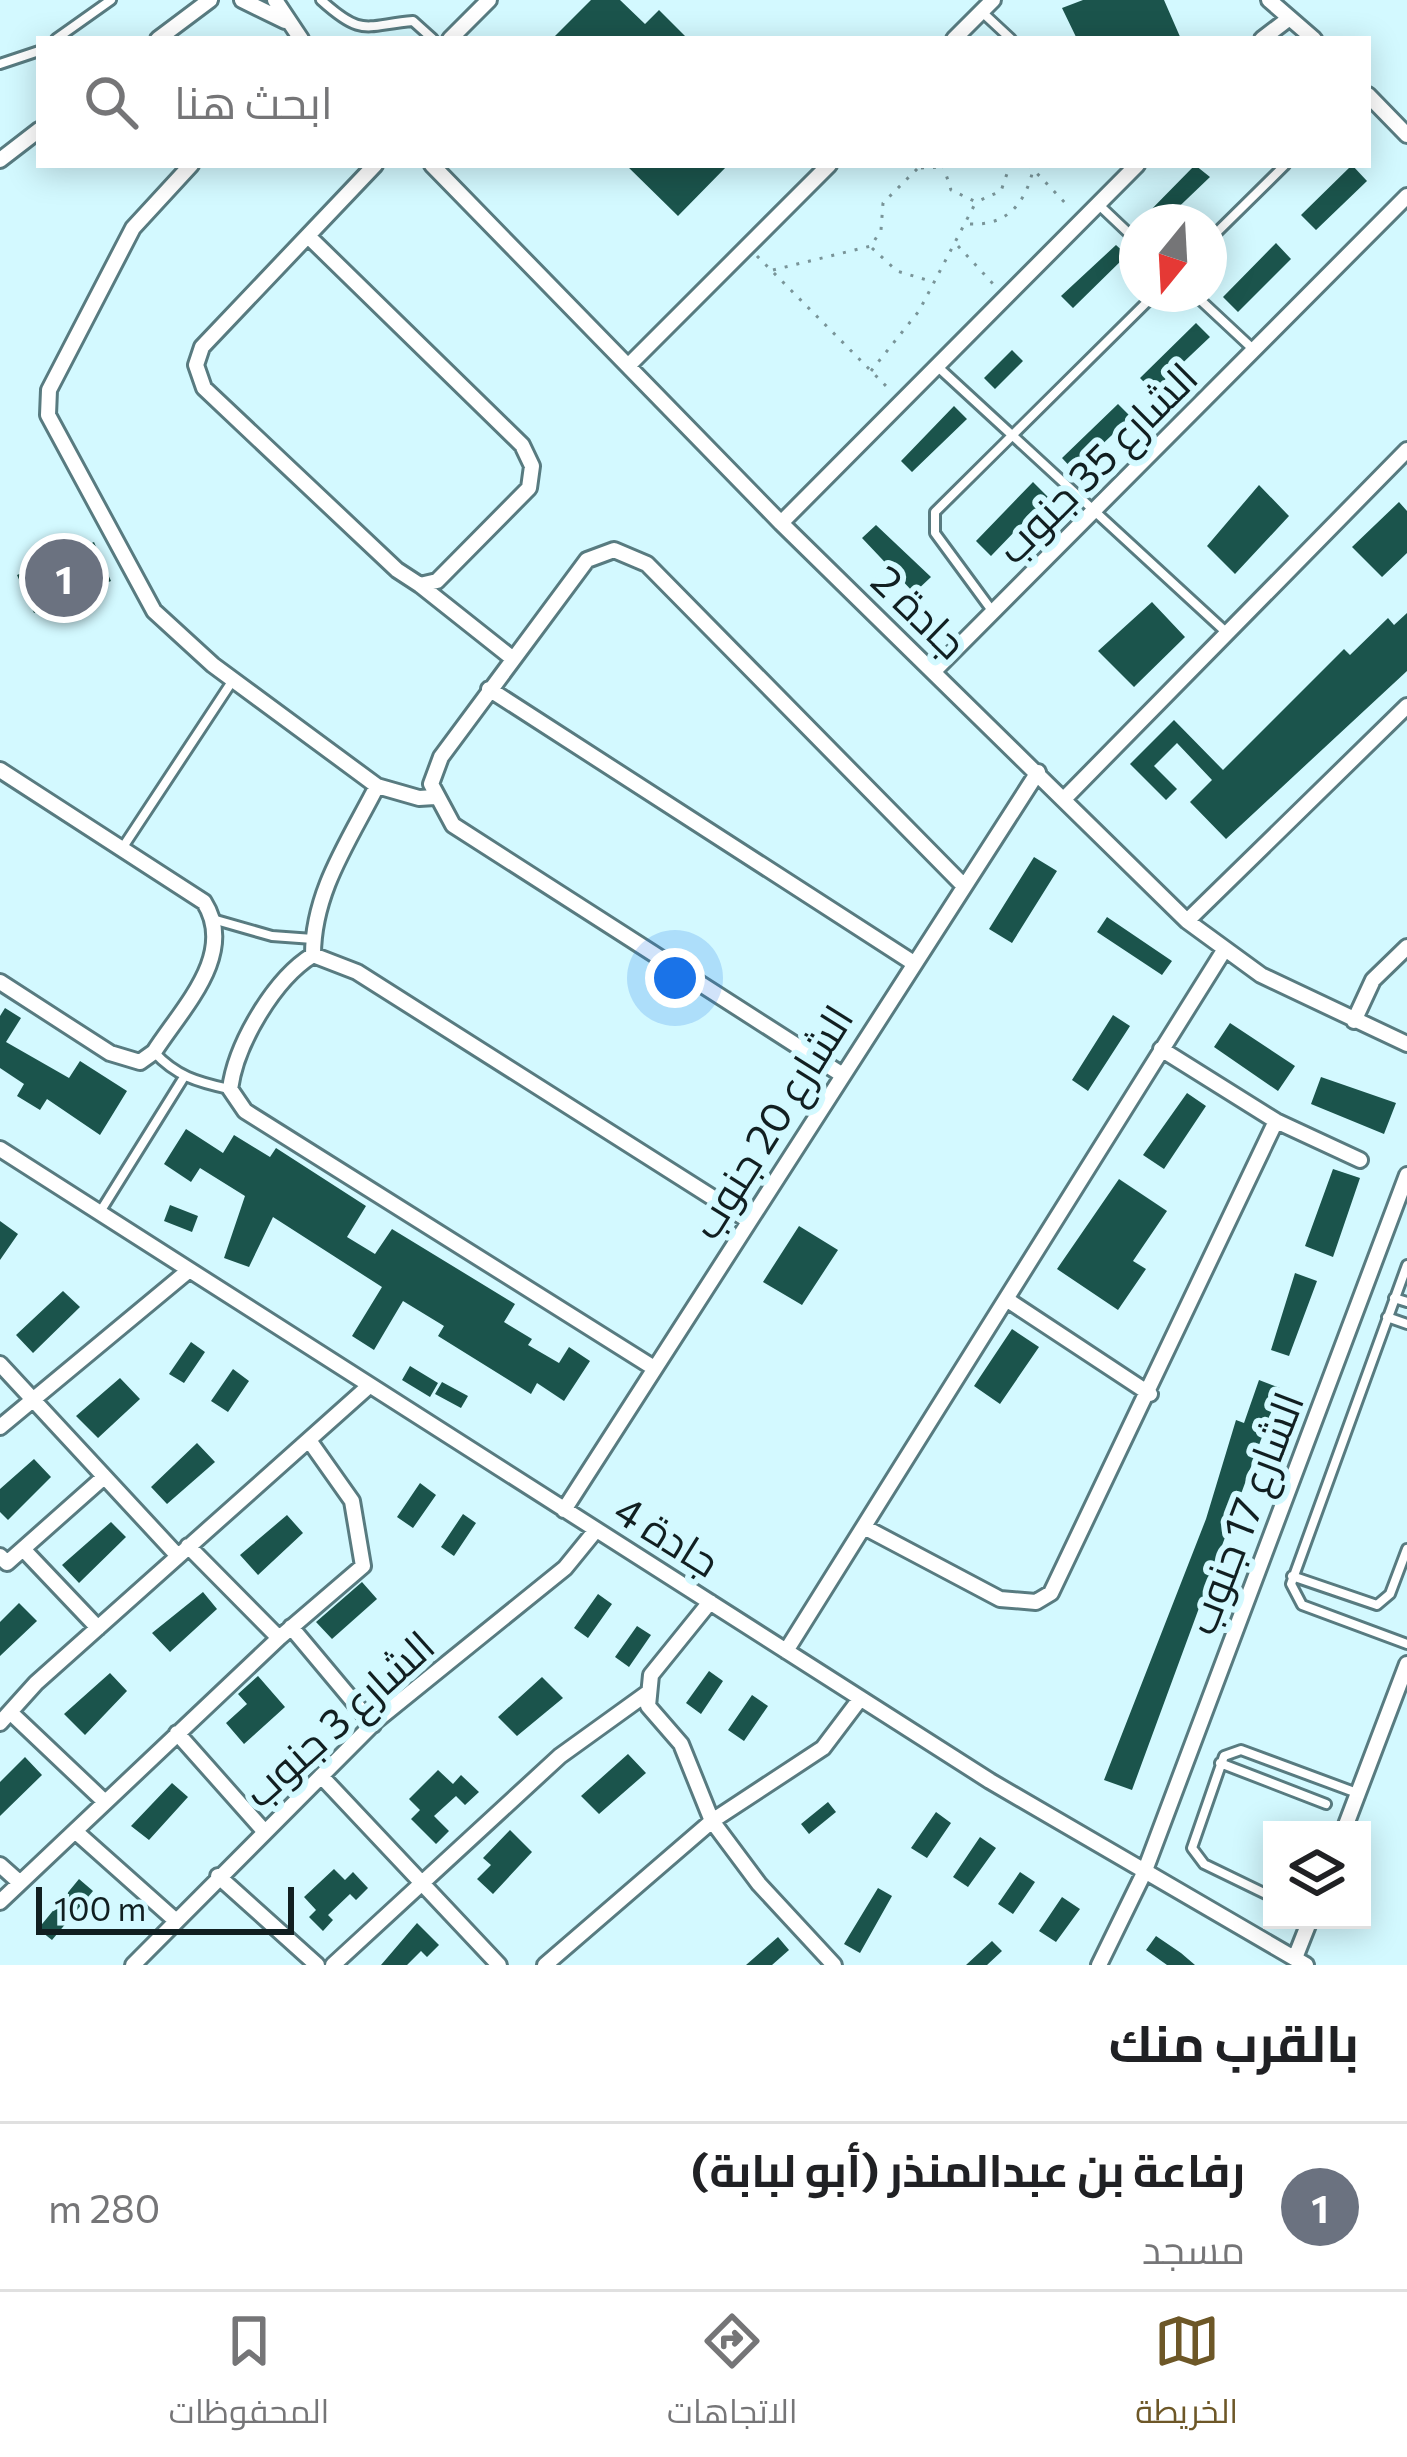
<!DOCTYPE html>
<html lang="ar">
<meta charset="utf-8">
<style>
:root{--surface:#fff;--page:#f6f6f6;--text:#202124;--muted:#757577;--line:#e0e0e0;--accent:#6d5727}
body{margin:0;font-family:Commissioner,Cairo,sans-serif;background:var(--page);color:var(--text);direction:rtl}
.controls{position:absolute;right:36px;bottom:36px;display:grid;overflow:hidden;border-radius:0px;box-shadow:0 6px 30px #0003}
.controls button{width:108px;height:108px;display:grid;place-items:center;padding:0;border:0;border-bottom:3px solid var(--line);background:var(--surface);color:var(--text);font:60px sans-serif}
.compass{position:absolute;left:1119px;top:204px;width:108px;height:108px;border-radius:50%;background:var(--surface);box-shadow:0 6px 30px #0003;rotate:198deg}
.scale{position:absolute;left:36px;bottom:30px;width:258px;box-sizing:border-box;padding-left:12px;border:6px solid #111f21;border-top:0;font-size:33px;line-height:42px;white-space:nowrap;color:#111f21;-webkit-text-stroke:9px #d3f9ff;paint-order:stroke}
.you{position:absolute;left:675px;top:978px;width:42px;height:42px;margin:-30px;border:9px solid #fff;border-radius:50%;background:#1a73e8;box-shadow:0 0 0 18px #1a73e833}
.badge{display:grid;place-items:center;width:78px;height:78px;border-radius:50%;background:var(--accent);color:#fff;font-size:39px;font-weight:700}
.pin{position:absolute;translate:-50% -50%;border:6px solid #fff;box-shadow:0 3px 12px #0006}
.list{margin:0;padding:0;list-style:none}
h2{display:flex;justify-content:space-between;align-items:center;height:156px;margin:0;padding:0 48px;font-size:51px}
h2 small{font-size:39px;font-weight:400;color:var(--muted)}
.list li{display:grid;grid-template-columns:78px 1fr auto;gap:36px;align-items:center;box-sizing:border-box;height:168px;padding:0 48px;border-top:3px solid var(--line)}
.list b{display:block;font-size:45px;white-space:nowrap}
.list p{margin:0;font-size:39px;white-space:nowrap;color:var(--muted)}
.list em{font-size:39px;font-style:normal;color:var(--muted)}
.icon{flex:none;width:66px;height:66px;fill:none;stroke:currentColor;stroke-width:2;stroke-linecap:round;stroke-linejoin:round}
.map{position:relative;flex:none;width:1407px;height:1965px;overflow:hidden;direction:ltr}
.search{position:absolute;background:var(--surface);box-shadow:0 6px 30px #0003;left:36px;right:36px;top:36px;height:132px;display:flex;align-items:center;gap:30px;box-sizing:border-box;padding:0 42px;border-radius:0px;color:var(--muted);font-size:45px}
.sheet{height:324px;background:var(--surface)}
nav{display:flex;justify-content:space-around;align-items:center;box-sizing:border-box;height:168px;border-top:3px solid var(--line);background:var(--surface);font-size:33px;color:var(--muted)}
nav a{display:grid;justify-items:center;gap:6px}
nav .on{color:var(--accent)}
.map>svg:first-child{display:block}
.building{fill:#1b544c}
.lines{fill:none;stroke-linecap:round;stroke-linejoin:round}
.lane-casing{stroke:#587b80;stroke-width:14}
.street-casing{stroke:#587b80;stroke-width:20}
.path{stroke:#799498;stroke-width:3;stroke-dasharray:3 9;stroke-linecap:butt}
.lane{stroke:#fff;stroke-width:8}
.street{stroke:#fff;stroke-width:14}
.labels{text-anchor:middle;stroke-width:12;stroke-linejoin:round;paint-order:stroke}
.street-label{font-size:42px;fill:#111f21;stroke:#d3f9ff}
</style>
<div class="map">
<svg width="1407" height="1965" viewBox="0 0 1407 1965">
<rect width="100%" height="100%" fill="#d3f9ff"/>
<path class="building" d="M591 0H620L645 24 659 10 688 39H552Z
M1083 0H1164L1181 39H1077L1062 8Z
M626 165H728L678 216Z
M1195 165 1210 177 1163 222H1139Z
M1352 165 1367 181 1316 230 1301 215Z
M1276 243 1291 259 1238 312 1223 297Z
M1116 245 1127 255 1073 308 1061 296Z
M1196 323 1210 337 1153 391 1140 378Z
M1012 350 1023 361 995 389 984 378Z
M1118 404 1131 417 1074 471 1062 458Z
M954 406 967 419 912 472 901 461Z
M1033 482 1048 497 991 556 976 541Z
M1259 485 1289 516 1235 574 1207 546Z
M1399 502 1407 511V553L1382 577 1352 547Z
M876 525 931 577 914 593 862 538Z
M94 542 111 581 34 613 17 575Z
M1152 602 1185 637 1134 687 1098 651Z
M1407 613V671L1226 839 1190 802 1212 780 1177 743 1154 766 1177 789 1166 800 1130 764 1174 720 1223 770 1344 649 1350 655 1388 618 1394 625Z
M1034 857 1057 871 1012 943 989 929Z
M1107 917 1172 961 1162 975 1097 932Z
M5 1008 21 1018 6 1042 69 1078 80 1061 127 1091 100 1135 47 1099 40 1110 17 1096 24 1084 0 1068V1016Z
M1113 1015 1130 1026 1088 1091 1072 1080Z
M1230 1023 1295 1066 1278 1091 1214 1047Z
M1321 1077 1396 1103 1384 1134 1311 1104Z
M1187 1093 1206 1106 1164 1169 1143 1155Z
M186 1129 223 1153 234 1135 270 1157 276 1148 366 1206 347 1237 375 1254 392 1229 515 1304 504 1322 532 1339 528 1345 559 1363 569 1347 590 1361 564 1401 537 1383 531 1394 512 1382 438 1336 444 1326 403 1301 374 1350 352 1336 382 1287 273 1217 249 1267 224 1258 245 1196 200 1168 191 1182 164 1164Z
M1333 1169 1360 1178 1333 1257 1305 1246Z
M1119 1179 1167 1211 1133 1261 1146 1269 1118 1310 1057 1269Z
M170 1205 198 1216 192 1232 164 1221Z
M0 1221 18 1234 0 1260Z
M799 1226 838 1250 802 1305 763 1282Z
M1295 1273 1317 1281 1289 1356 1271 1350Z
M63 1291 80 1307 33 1353 16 1335Z
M1012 1329 1039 1347 1000 1404 974 1386Z
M191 1342 205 1352 184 1383 169 1374Z
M410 1366 438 1383 430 1397 402 1380Z
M233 1369 249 1381 228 1412 211 1401Z
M120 1378 140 1399 98 1438 76 1416Z
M1259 1380 1280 1388 1132 1790 1104 1780 1206 1519 1236 1420 1244 1423Z
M442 1382 468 1396 461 1408 435 1394Z
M197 1443 215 1462 167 1504 151 1487Z
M34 1459 51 1477 8 1520 0 1512V1489Z
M420 1483 436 1495 413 1528 397 1517Z
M463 1514 476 1523 454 1556 441 1547Z
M287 1515 303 1533 258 1575 240 1555Z
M111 1522 126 1537 79 1583 62 1565Z
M362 1582 377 1599 332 1639 316 1622Z
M203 1592 217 1609 170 1652 152 1633Z
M598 1594 612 1604 588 1638 574 1628Z
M19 1603 37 1621 0 1656V1622Z
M637 1626 651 1635 629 1667 615 1657Z
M709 1671 723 1681 701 1714 686 1703Z
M110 1673 127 1691 85 1735 64 1714Z
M258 1676 285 1707 244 1744 226 1723 247 1704 238 1694Z
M542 1677 563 1698 517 1736 498 1717Z
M752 1695 768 1706 744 1741 728 1730Z
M628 1754 646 1773 599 1814 581 1796Z
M25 1757 42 1775 0 1816V1782Z
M438 1770 453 1784 461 1775 479 1792 465 1805 456 1796 434 1816 449 1831 436 1844 411 1819 420 1810 409 1799Z
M172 1783 188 1797 149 1840 131 1826Z
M828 1802 836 1812 809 1834 801 1824Z
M936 1812 951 1823 927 1858 911 1848Z
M510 1830 532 1852 493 1894 477 1879 491 1865 483 1858Z
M980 1837 996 1848 968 1887 953 1877Z
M334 1869 345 1880 353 1872 368 1888 356 1900 350 1894 328 1915 333 1920 323 1931 309 1917 316 1910 304 1897Z
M1020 1872 1035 1882 1013 1914 998 1904Z
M79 1879 93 1891 52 1940 38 1929Z
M878 1888 892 1896 860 1953 844 1944Z
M1062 1897 1080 1909 1056 1942 1039 1931Z
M417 1923 439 1945 427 1957 421 1951 407 1965H381Z
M1156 1936 1181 1953 1195 1965H1167L1146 1950Z
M778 1937 789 1950 772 1965H746Z
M992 1941 1002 1951 987 1965H966Z"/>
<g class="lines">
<defs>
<path id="lane" d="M321 0C363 38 365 25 413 21L433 39
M982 12 1011 39
M56 39 111 0
M0 64 39 51
M1099 205 1137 241
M1209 240 1285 165
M1194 294 1254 350
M938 367 1227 633
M993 612 935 533V512L1155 294
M123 847 233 680
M216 920 272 936 313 939
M154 1052C176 1076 197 1082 229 1089
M100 1212 184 1077
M1407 1265 1291 1584 1302 1605 1407 1644
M1394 1298 1407 1302
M1387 1317 1407 1324
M1292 1576 1377 1605 1390 1594 1407 1549
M1220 1763 1326 1804
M1272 1897 1204 1864 1192 1848 1224 1756 1241 1750 1357 1793"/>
<path id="street" d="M242 0 285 21
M275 0 301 39
M1269 0 1314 39
M158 39 210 0
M450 39 489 0
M954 39 993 0
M1262 39 1287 20
M1368 95 1407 135
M0 160 39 130
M191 165 133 228 49 390 48 415 154 611 213 665 377 786 419 798 435 797
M432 165 781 523 1187 921 1261 975 1407 1044
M309 237 522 445 532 466 529 488 437 581 420 585 397 570 204 388 196 365 202 347 375 165
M628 366 829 165
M781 523 1137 165
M420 585 512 658
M933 672 1407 196
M489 689 912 962
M0 770 204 902C237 954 183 1007 154 1052L140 1062 110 1053 0 982
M1065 798 1407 450
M1187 921 1407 706
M313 955C313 892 349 841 377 786
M1354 1021 1373 980 1407 947
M1161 1049 1276 1121 1360 1160
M841 1074 453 825 431 784 441 757 587 560 614 550 647 564 962 884
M0 1149 990 1781 1306 1965
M1006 1299 1150 1394
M0 1364 177 1555
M654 1368 245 1111 230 1089C236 1044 274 979 313 955L357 972 748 1220
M0 1427 188 1271
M564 1510 1038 772
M864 1527 1000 1599 1036 1602 1051 1593 1276 1121
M188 1546 279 1638 363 1566 352 1501 311 1443
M23 1549 98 1628
M0 1556 7 1563 104 1477
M710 1602 651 1675 648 1706 681 1744 712 1821 759 1884 834 1965
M291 1627 373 1725
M786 1651 1223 952
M10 1712 105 1802
M0 1723 36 1683 369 1386
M177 1733 264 1831
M321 1776 499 1965
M1344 1830 1407 1664
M75 1831 175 1920
M0 1865 18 1881
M218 1876 317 1965
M0 1902 279 1638
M1295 1958 1310 1920
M133 1965 377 1720 565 1568 596 1530
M333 1965 560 1756 646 1694
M545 1965 712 1821 823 1748 860 1699
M1099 1965 1144 1873 1407 1175"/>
</defs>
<use href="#lane" class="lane-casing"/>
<use href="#street" class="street-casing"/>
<path class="path" d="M943 165 951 190 976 202 1001 191 1010 165
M1029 165 1069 207
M921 168 942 167
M970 224C1009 226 1027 201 1034 165
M958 246 996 287
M872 248 897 271 930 281
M757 256 890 390
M773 270 871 246 881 230 883 203 921 165
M871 371 919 311 976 202"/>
<use href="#lane" class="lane"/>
<use href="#street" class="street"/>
</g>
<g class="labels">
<g class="street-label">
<text transform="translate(1097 463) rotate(-45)" y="15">الشارع 35 جنوب</text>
<text transform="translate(919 612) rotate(44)" y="15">جادة 2</text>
<text transform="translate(772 1122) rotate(-58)" y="15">الشارع 20 جنوب</text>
<text transform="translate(1245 1513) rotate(-69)" y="15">الشارع 17 جنوب</text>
<text transform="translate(667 1536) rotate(32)" y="15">جادة 4</text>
<text transform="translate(339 1719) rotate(-42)" y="15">الشارع 3 جنوب</text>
</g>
</g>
</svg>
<div class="controls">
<button><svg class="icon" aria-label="layers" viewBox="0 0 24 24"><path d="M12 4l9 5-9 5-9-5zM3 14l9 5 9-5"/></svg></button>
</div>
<svg class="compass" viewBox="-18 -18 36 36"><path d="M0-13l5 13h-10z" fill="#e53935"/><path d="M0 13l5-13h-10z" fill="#757577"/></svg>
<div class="scale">100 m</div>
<div class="you"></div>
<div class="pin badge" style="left:64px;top:578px;background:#6b7280">1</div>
<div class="search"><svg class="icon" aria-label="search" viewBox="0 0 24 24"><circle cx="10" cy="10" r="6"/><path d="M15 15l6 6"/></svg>ابحث هنا</div>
</div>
<section class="sheet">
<h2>بالقرب منك<small></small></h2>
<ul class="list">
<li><span class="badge" style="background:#6b7280">1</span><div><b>رفاعة بن عبدالمنذر (أبو لبابة)</b><p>مسجد</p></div><em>280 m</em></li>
</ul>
</section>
<nav>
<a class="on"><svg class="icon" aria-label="map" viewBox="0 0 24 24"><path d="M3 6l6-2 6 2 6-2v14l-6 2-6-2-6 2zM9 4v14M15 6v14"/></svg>الخريطة</a>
<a><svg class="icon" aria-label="directions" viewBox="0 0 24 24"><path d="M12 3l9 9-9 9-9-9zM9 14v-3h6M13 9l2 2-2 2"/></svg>الاتجاهات</a>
<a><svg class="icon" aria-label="saved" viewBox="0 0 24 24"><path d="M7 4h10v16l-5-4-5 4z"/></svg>المحفوظات</a>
</nav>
